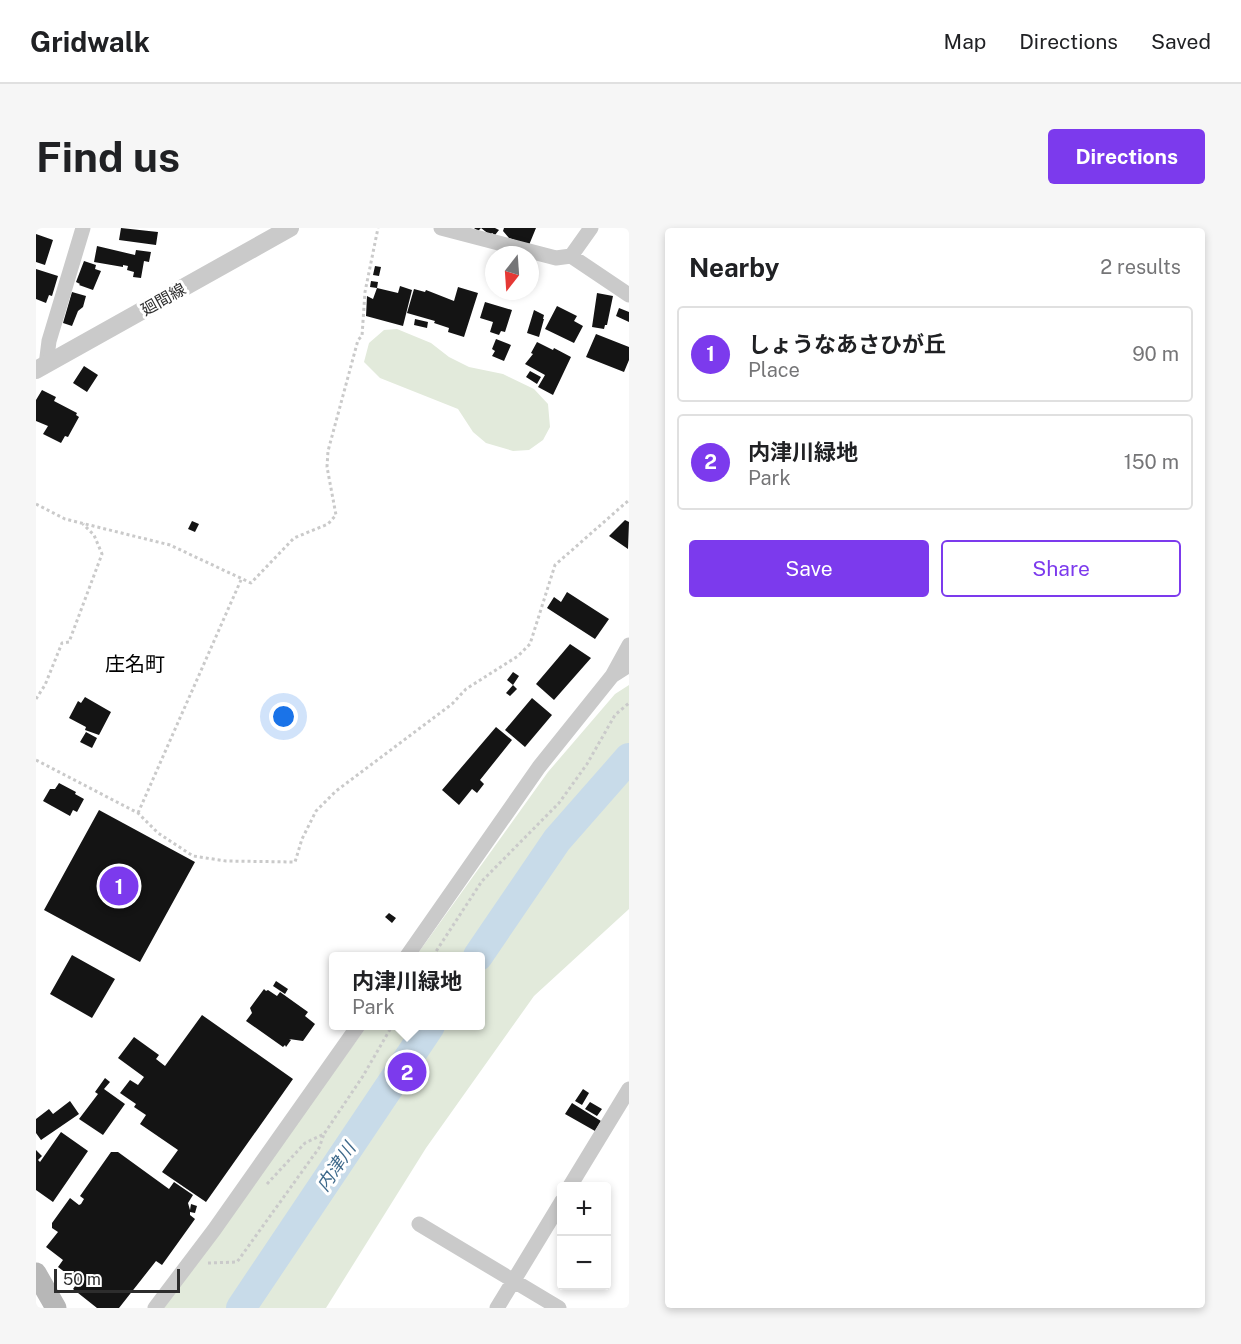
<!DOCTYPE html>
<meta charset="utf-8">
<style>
:root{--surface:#fff;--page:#f6f6f6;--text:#202124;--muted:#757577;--line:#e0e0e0;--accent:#7c3aed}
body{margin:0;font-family:"Public Sans","Noto Sans JP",sans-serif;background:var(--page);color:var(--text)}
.controls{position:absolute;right:18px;bottom:18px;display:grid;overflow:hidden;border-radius:6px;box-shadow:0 3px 9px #0003}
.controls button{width:54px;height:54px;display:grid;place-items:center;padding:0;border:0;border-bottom:2px solid var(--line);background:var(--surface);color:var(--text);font:30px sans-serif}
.compass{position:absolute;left:449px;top:18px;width:54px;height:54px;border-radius:50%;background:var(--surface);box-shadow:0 3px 9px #0003;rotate:197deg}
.scale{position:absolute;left:18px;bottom:15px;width:126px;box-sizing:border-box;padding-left:6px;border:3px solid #2d2d2d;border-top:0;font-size:16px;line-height:21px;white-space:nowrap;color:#2d2d2d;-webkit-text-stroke:4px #fff;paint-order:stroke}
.you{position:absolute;left:248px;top:489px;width:21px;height:21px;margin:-15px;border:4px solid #fff;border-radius:50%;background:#1a73e8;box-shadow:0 0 0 9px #1a73e833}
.badge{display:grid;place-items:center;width:39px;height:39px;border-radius:50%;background:var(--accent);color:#fff;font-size:20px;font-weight:700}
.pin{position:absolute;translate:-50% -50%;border:3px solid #fff;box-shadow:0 2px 6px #0006}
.popup{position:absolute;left:293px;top:724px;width:156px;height:78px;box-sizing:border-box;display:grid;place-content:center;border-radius:6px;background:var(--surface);filter:drop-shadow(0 2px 4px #0005);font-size:20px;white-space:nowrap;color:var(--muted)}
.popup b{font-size:22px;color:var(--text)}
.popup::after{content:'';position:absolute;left:50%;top:100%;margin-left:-12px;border:12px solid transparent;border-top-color:var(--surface)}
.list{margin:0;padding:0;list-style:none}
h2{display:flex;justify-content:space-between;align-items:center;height:78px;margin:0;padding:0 24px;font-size:26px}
h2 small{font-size:20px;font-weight:400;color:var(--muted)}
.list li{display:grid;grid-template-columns:39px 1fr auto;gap:18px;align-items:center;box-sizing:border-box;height:96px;margin:0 12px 12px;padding:0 12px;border:2px solid var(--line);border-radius:6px}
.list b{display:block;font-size:22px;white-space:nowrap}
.list p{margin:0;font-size:20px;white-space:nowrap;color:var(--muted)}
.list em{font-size:20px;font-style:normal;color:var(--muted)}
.actions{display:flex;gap:12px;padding:18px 24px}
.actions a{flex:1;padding:14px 0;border:2px solid var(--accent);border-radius:6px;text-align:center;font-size:21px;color:var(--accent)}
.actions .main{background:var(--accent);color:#fff}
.map{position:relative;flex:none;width:593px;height:1080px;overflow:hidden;border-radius:6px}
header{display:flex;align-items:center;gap:36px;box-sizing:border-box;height:84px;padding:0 30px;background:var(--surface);border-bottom:2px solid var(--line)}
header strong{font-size:28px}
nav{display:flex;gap:33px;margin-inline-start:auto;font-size:21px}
.intro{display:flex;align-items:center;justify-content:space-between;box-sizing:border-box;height:144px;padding:0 36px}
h1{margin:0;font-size:42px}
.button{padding:15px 27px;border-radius:6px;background:var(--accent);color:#fff;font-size:21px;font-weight:700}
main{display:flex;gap:36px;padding:0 36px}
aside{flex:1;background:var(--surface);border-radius:6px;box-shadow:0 3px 9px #0003}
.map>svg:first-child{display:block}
.green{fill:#e2eadb}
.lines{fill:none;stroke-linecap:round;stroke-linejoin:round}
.river{stroke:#c8dbe9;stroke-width:30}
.building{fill:#141414}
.path{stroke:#cacaca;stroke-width:3;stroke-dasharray:3 3;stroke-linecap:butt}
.minor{stroke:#cacaca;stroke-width:15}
.tertiary{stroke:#cacaca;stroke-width:18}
.secondary{stroke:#b7b7b7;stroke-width:21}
.labels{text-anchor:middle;stroke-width:6;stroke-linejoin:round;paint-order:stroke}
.street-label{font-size:16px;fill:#2d2d2d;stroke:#fff}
.water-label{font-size:18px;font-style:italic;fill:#3f6a8b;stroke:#fff}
.quarter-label{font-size:20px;fill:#000;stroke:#fff}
</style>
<header>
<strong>Gridwalk</strong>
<nav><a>Map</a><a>Directions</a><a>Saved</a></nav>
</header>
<div class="intro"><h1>Find us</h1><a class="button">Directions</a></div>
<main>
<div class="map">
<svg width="593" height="1080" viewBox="0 0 593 1080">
<rect width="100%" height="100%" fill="#fff"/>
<path class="green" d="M361 101 395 115 413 129 433 139 467 146 498 161 512 176 514 199 507 212 493 222 477 223 450 215 437 204 422 181 344 150 328 134 333 115 348 102Z
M593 457V681L498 768 390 920 290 1080H128L331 798H445V728H380L512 544 579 466Z"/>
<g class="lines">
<path class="river" d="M442 728 521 612 593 530
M205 1080 394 798"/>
</g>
<path class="building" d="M85 0 122 4 120 17 83 12Z
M438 0H459L463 2 459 7 456 5 454 7 445 0 442 3Z
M468 0H500L493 17 473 10 467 3Z
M0 6 17 12 9 37 0 34Z
M61 18 99 27 100 22 115 24 113 34 108 33 105 50 97 49 98 44 91 42 92 38 87 37V39L58 34Z
M48 33 60 37 59 41 65 43 57 62 43 57 44 56 40 54Z
M339 38 345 39 343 48 337 47Z
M0 41 22 48 16 68 13 67 10 75 0 71Z
M335 53 342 54 341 60 334 59Z
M364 58 376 62 367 98 330 88 331 68 337 71 341 60 362 65Z
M422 59 442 65 428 109 412 104 413 100 398 95 399 93 371 85 378 61 389 64 390 62 418 73Z
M36 64 50 68 47 79 42 83 36 98 27 95Z
M561 65 577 68 571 97H569L568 101 556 99Z
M449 74 476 82 469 104 465 103 463 107 454 104 457 94 444 90Z
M521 78 541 88 538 93 547 98 538 115 509 101Z
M583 80 593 84V94L580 88Z
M498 82 508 87 507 91H508L503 109 491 105Z
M379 91 392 94 391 100 378 97Z
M560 106 593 119V132L588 144 550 129Z
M460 111 475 117 468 133 456 128 459 123 456 121Z
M501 114 517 122 518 120 535 129 517 167 502 159 509 147 489 136 497 126 495 125Z
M48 138 62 147 51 164 37 155Z
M494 143 505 149 501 156 490 149Z
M6 162 20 169 18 173 41 185 40 187 43 189 32 209 29 208 25 215 7 206 12 198 0 193V172Z
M589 292 593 294 592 321 573 308Z
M156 293 163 296 159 304 152 301Z
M531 364 573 391 559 411 511 380 518 369 525 374Z
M534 416 555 430 518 472 500 456Z
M477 444 483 448 477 457 471 452Z
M477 457 481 461 474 468 470 465Z
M49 469 75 484 63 507 49 502 50 499 33 490 42 473 45 475Z
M496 470 516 487 489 519 469 502Z
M460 499 476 512 444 552 448 556 441 565 436 561 423 577 406 562Z
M50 504 61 510 56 520 44 514Z
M23 555 40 564 39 566 48 571 41 584 37 582 34 588 7 573 14 561H19Z
M63 582 159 634 104 734 8 682Z
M353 685 360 690 356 695 349 689Z
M36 727 79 751 56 790 14 766Z
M240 753 252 761 249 766 237 758Z
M228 761 230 763 232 762 241 768 244 764 272 784 269 788 279 796 267 813 253 811 255 812 250 819 249 817 247 819 210 793 216 785 214 780Z
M166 787 257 851 170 974 126 944 142 922 104 896 110 887 98 879 100 876 84 865 94 852 102 857 108 849 82 830 98 809 123 827 120 831 129 838Z
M69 850 74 854 68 861 89 876 67 907 43 891 62 866 59 864Z
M547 861 553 865 546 877 539 873Z
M34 873 43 886 5 912 0 905V891L13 881 17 886Z
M554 874 566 881 561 888 549 881Z
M536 875 565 893 559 903 529 886Z
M25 904 52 923 17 974 0 962V922L6 928 2 932 4 934Z
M75 924H82L133 961 138 954 157 967 152 975 154 982 155 976 161 978 159 985 154 984V987L159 991 126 1037 120 1033 83 1080H61L37 1061 42 1054 22 1039 27 1032 10 1019 22 1004 16 1000V995L34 970 43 977 45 976 48 971 44 968Z"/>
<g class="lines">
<path class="path" d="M0 276 29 291 134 317 215 355 258 310 292 296 300 287 291 239 292 223 322 112 326 108 329 64 342 0
M0 471 9 457 26 415 33 414 66 326 58 307 47 296
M0 532 102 585 122 605 157 628 190 633 259 634 266 611 280 583 300 563 416 476 430 461 482 428 494 416 519 337 593 272
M102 585 205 352
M397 728 446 653 523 575 551 536 579 487 593 475
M231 956 269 915 288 906 327 848 356 798
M172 1035 201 1034 283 920 288 906"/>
<path class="minor" d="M405 0 520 30 535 28 593 67
M535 28 555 0
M10 137 13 113 47 0
M576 448 593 417
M371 728 503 539 576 448 593 437
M534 958 593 861
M383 996 523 1080
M119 1080 178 1002 322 798
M461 1080 526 973"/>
<path class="tertiary" d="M0 142 254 0"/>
<path class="secondary" d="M0 1045 20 1080"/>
</g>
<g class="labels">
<g class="street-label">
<text transform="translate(127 71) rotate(-29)" y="6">廻間線</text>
</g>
<g class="water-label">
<text transform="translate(300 939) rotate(-56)" y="6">内津川</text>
</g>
<g class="quarter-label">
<text x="99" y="443">庄名町</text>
</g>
</g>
</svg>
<div class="controls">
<button>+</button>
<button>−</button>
</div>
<svg class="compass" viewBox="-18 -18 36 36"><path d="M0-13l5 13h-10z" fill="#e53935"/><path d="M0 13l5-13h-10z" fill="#757577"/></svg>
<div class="scale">50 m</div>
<div class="you"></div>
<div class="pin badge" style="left:83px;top:658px">1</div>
<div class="pin badge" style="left:371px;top:844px">2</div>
<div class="popup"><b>内津川緑地</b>Park</div>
</div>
<aside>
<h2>Nearby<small>2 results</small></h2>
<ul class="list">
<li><span class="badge">1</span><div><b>しょうなあさひが丘</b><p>Place</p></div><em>90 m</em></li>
<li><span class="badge">2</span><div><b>内津川緑地</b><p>Park</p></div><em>150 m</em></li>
</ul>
<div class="actions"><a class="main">Save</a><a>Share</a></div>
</aside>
</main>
